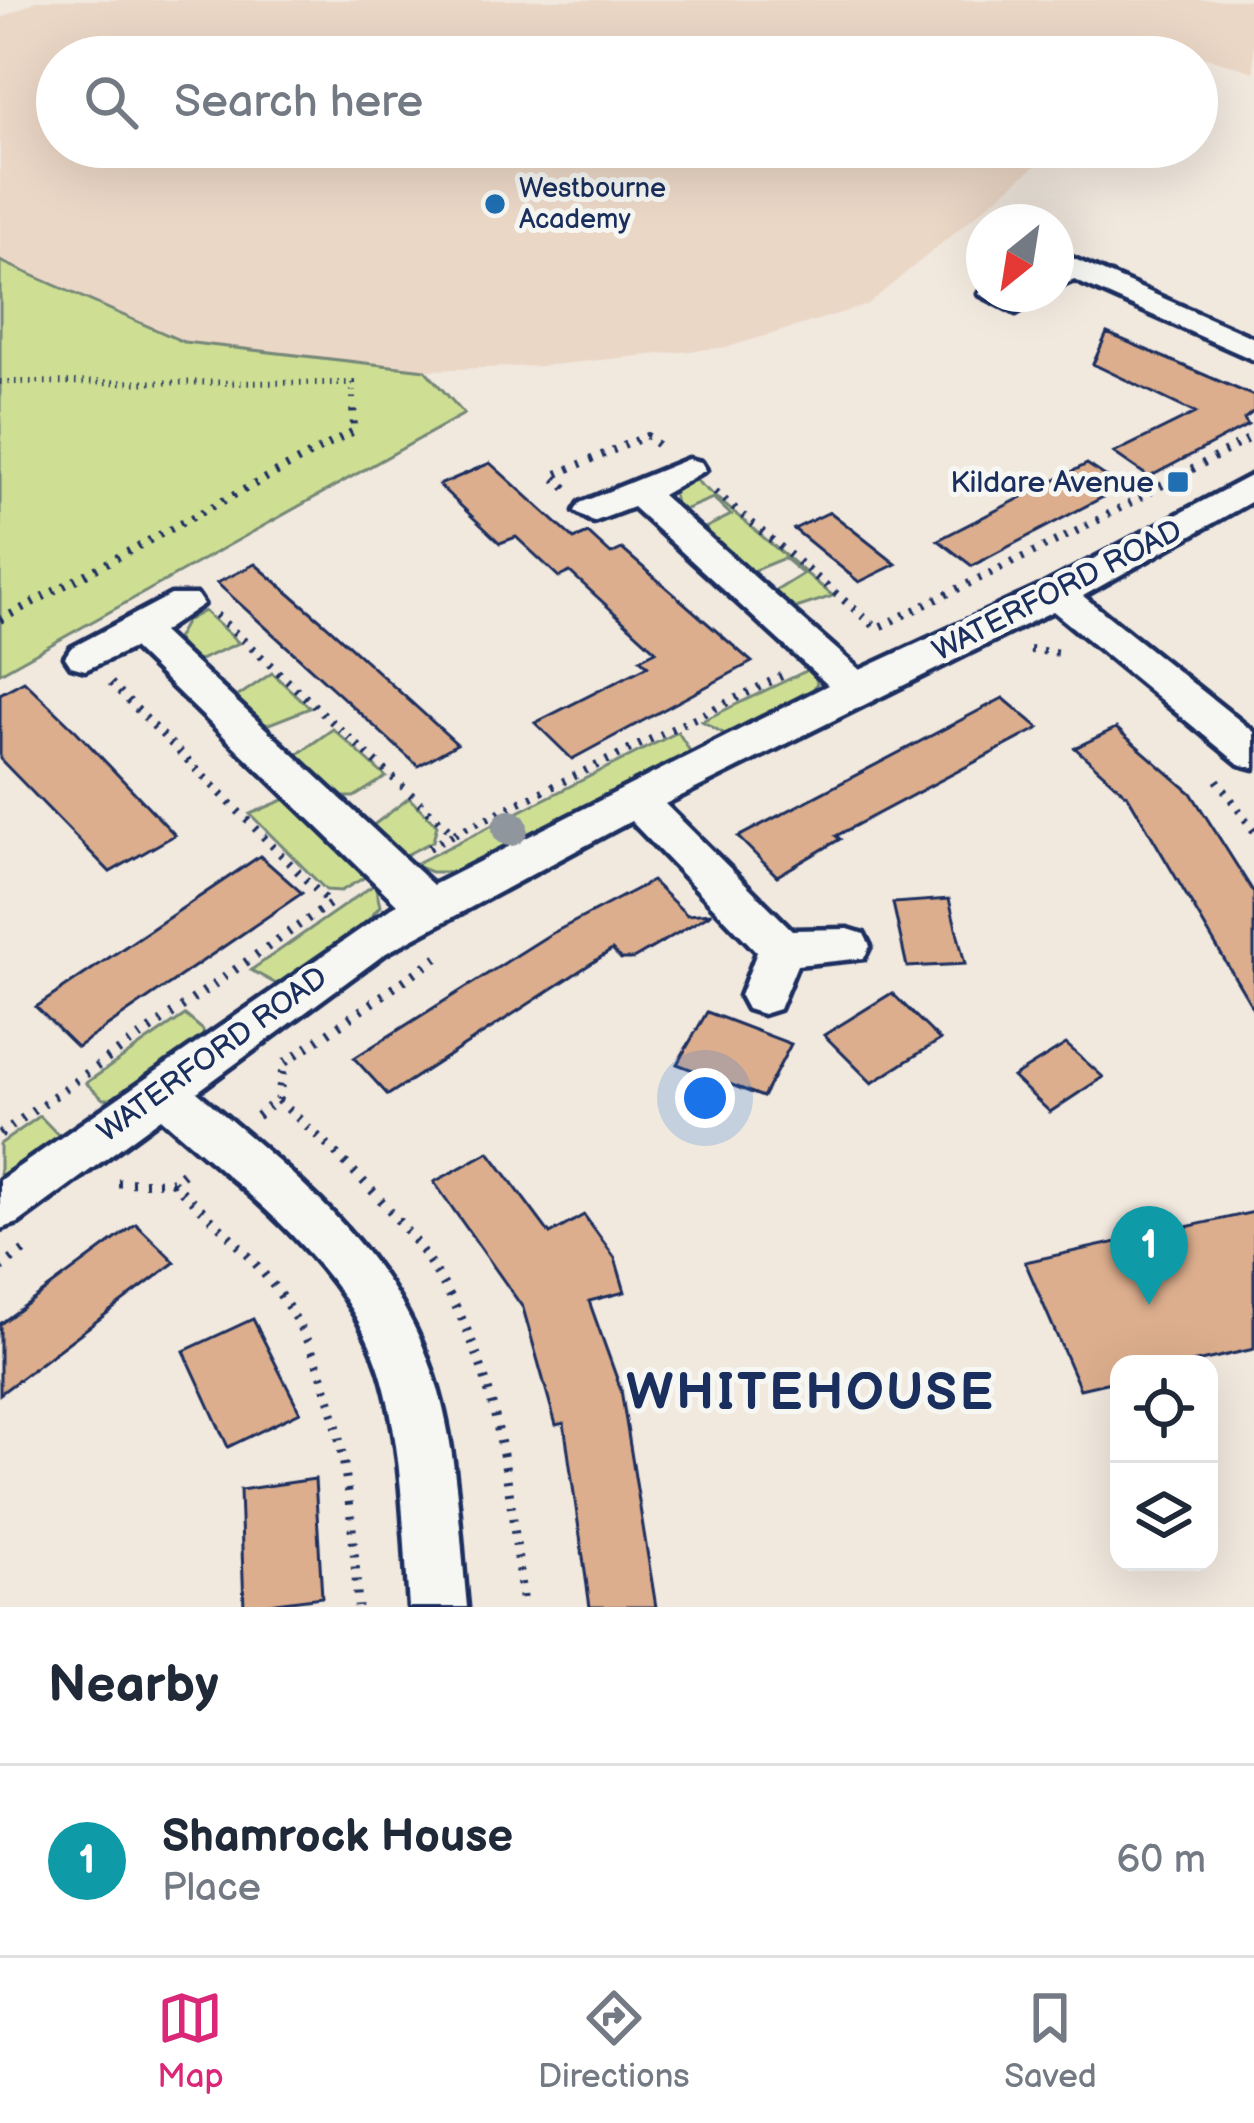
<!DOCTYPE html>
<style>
:root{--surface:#fff;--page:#f2f2f3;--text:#1f2937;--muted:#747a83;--line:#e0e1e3;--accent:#db2777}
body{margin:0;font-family:"Balsamiq Sans",sans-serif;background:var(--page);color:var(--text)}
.controls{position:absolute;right:36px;bottom:36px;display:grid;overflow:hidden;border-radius:24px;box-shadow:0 12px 48px #0002}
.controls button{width:108px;height:108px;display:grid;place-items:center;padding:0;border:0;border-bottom:3px solid var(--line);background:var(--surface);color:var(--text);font:60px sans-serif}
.compass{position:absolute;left:966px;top:204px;width:108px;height:108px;border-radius:50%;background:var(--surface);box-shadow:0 12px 48px #0002;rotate:210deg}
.you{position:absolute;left:705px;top:1098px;width:42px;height:42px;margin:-30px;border:9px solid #fff;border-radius:50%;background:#1a73e8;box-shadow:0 0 0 18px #1a73e833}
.badge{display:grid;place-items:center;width:78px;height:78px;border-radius:50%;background:var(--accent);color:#fff;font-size:39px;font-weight:700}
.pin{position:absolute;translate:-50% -99px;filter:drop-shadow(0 3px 6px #0008)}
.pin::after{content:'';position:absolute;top:63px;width:42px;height:36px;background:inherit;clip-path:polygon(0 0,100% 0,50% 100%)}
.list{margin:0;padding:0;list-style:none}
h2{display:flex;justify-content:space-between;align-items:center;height:156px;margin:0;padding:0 48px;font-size:51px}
h2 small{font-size:39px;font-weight:400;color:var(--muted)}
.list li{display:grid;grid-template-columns:78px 1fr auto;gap:36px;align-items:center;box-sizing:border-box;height:192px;padding:0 48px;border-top:3px solid var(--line)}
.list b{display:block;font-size:45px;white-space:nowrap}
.list p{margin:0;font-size:39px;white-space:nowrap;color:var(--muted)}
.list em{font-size:39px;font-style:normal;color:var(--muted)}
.icon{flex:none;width:66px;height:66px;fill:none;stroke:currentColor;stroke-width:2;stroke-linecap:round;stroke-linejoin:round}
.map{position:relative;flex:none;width:1254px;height:1607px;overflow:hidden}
.search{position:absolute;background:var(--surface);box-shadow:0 12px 48px #0002;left:36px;right:36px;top:36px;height:132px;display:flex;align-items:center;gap:30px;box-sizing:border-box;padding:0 42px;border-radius:66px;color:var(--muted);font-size:45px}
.sheet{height:348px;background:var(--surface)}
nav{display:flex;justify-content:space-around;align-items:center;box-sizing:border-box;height:168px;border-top:3px solid var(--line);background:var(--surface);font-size:33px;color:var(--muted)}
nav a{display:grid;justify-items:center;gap:6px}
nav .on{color:var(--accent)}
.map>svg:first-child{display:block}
.built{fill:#ebd7c6}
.green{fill:#cedf93;stroke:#748778;stroke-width:3}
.building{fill:#dcae8d;stroke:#1b2f5e;stroke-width:3}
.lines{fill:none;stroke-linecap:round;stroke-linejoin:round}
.minor-casing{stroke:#1b2f5e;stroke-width:9}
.path-far2{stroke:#1b2f5e;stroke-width:6;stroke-dasharray:1.5 6;stroke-linecap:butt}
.path-far1{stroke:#1b2f5e;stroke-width:8;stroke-dasharray:3 9;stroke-linecap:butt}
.path{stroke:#1b2f5e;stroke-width:9;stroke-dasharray:3 10;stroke-linecap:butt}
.minor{fill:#f6f6f2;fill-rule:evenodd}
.tree{fill:#8f969e}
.poi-dot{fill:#1f6fb2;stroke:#f6f6f2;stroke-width:4.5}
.labels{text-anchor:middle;stroke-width:10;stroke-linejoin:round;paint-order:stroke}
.far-poi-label{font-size:27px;fill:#1b2f5e;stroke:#f6f6f2;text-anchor:start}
.poi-label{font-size:30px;fill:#1b2f5e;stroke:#f6f6f2;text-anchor:end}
.street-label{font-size:30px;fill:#1b2f5e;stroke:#f6f6f2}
.near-district-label{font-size:51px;font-weight:bold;letter-spacing:3px;fill:#1b2f5e;stroke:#f6f6f2}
</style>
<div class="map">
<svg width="1254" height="1607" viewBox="0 0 1254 1607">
<rect width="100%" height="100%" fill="#f1e8de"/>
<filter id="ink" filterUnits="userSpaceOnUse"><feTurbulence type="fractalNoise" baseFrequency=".00833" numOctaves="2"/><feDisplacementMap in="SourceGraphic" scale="24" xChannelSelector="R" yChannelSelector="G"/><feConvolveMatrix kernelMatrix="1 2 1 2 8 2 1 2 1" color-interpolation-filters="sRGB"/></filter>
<g filter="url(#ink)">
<path class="built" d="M38 0H1254V72L1177 48 1166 57H57V147H1058L867 305 728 347 541 366 425 370 184 342 0 261V19Z"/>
<path class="green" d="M0 261 184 342 425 370 464 414 0 673Z
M693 478 833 596 793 609 774 592 803 574 784 558 750 572 701 530 731 515 713 498 679 512 674 508V492Z
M204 611 239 643 195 662 176 639 186 621Z
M812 668 817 683 810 695 730 737 702 721Z
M272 673 310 708 264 726 234 699Z
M333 729 386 777 354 797H339L295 756Z
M678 732 693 756 460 872H431L413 865Z
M288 798 367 876 341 891 326 890 250 814Z
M409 798 437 825 433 841 402 857 371 827Z
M375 884 380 906 359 931 280 986 251 970Z
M185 1015 203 1030 204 1040 120 1099H103L86 1083Z
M40 1116 63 1140 0 1185V1144Z"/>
<path class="building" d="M1107 333 1254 396V411L1244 419 1248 425 1149 477 1114 453 1195 413 1093 364Z
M490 463 574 539 588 533 611 554 622 549 752 662 572 759 535 723 648 666 640 659 656 651 570 572 559 577 516 537 500 543 439 485Z
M1087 464 1122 487 972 566 938 540Z
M830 512 896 564 859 582 794 529Z
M255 564 324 623 457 744 418 766 217 583Z
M24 681 77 732 175 835 110 872 0 759V694Z
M1003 698 1039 728 836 836 840 839 777 876 738 837Z
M1116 728 1191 793 1254 893V1010L1128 796 1075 748Z
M260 856 302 893 77 1047 36 1007Z
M652 881 687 915 712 913 633 959H621L612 950 388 1095 354 1058 549 935Z
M949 899 965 964 907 967 893 903Z
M892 993 940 1040 872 1083 824 1035Z
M707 1012 791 1044 763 1097 677 1064Z
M1066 1044 1103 1077 1050 1112 1013 1077Z
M489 1152 550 1234 584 1215 615 1258 625 1292 589 1301 621 1390 656 1607H590L564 1423 556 1425 523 1308 434 1182Z
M1254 1212V1349L1187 1364H1119V1380L1080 1389 1025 1262Z
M136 1224 175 1262 0 1394V1324Z
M253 1319 300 1412 228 1447 184 1351Z
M315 1479 322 1597 244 1607 240 1490Z"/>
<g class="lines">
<defs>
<path id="minor" d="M1072 258 1254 338V360L1074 280 1056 288V264Z
M984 287V294H1047L1016 313 979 294Z
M688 459 701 462 706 470 662 495 860 670 1044 585 1254 474V500L1083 596 1254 732V768L1239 764 1053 611 665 804 792 930 848 929 864 934 870 946 864 958 797 965 779 1009 763 1014 747 1009 740 996 757 952 631 821 386 953 197 1092C291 1172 390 1247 432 1370 458 1445 459 1529 467 1607H409C403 1529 403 1446 380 1371 346 1263 242 1190 161 1118L18 1223 0 1229V1180L397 904 133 648 85 670 71 666 65 657 71 648 171 595H197L203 604 162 632 433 885 828 685 633 507 593 522 575 511 580 503Z"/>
</defs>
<use href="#minor" class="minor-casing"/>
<path class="path-far2" d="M0 382 353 383V405"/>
<path class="path-far1" d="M566 488 552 476 647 436 662 448
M715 492 877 628 1081 529 1254 436
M216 615 454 834 782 676
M0 620 354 431 353 402
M1030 650 1063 653
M111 683 330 904 295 928
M1217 780 1254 831
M429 848 454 834"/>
<path class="path" d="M278 1100C473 1273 497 1353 523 1607
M257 1116 278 1100 284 1063 437 958
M0 1134 299 925
M172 1182C210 1218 250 1252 281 1296 344 1386 351 1501 358 1607
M118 1183 172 1182 188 1169
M0 1268 28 1248"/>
<use href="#minor" class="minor"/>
</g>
<circle class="tree" cx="510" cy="828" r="18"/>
</g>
<g class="poi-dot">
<circle cx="495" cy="204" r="12"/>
<rect x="1166" y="470" width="24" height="24" rx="6"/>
</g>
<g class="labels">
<g class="far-poi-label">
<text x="519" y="197">Westbourne<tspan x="519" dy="31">Academy</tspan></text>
</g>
<g class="poi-label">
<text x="1154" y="492">Kildare Avenue</text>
</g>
<g class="street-label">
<text transform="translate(1057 590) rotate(-27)" y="10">WATERFORD ROAD</text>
<text transform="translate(212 1054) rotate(-36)" y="10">WATERFORD ROAD</text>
</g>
<g class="near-district-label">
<text x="811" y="1409">WHITEHOUSE</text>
</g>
</g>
</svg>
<div class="controls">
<button><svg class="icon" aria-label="locate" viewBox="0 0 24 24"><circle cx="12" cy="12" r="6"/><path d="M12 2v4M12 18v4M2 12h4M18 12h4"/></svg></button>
<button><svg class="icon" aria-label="layers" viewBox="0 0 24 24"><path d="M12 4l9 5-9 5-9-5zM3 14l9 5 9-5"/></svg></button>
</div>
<svg class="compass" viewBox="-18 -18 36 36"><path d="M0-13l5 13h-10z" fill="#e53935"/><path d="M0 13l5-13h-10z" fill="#747a83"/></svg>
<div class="you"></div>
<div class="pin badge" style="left:1149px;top:1305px;background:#0f9aa8">1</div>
<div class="search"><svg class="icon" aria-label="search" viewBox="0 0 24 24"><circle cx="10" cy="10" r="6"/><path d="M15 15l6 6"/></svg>Search here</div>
</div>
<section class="sheet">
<h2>Nearby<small></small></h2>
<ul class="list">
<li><span class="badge" style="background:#0f9aa8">1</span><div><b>Shamrock House</b><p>Place</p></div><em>60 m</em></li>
</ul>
</section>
<nav>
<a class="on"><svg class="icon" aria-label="map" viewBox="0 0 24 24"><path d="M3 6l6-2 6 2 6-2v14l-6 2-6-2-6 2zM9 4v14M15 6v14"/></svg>Map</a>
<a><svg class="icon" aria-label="directions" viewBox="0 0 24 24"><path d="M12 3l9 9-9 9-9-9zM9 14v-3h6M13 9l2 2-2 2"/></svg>Directions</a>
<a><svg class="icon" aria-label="saved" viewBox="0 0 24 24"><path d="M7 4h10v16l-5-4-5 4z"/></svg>Saved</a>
</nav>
